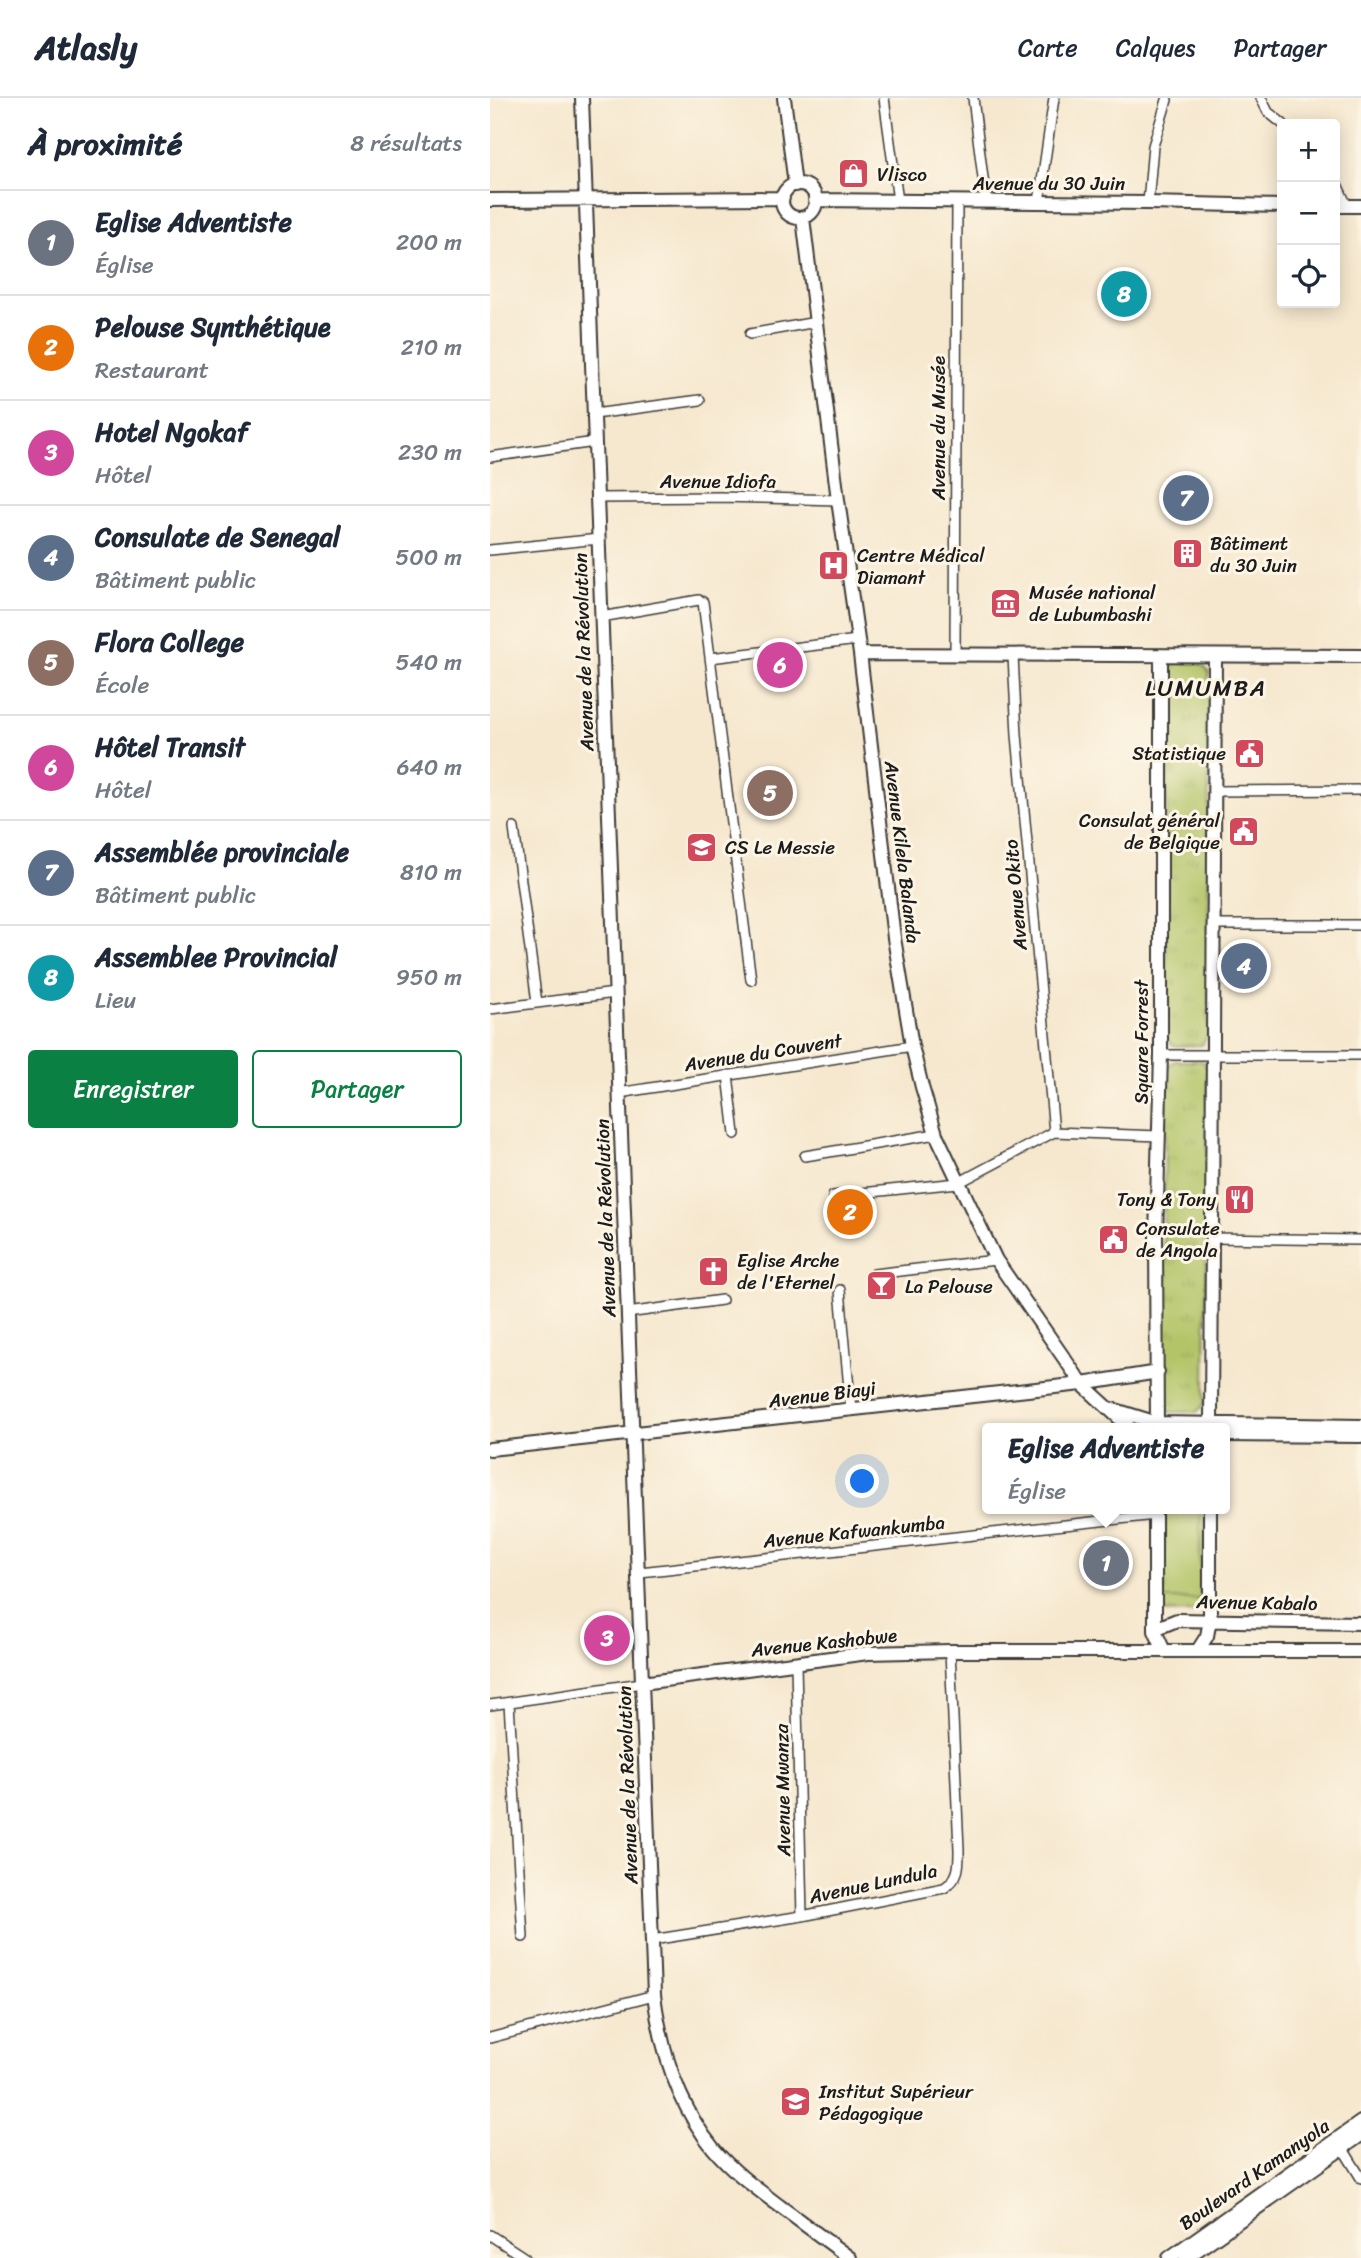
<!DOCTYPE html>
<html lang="fr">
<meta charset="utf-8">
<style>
:root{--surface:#fff;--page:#f6f6f7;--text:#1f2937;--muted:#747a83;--line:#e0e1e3;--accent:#0b8043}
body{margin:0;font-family:Sriracha,sans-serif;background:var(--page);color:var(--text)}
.controls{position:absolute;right:21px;top:21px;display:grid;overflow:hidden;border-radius:7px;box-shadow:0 4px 18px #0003}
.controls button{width:63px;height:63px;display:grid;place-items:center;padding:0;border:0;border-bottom:2px solid var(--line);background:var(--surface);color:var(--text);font:35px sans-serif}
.you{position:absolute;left:373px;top:1384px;width:24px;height:24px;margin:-18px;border:5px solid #fff;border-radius:50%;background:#1a73e8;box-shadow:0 0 0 10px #1a73e833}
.badge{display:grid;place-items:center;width:46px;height:46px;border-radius:50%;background:var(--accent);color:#fff;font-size:23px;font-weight:700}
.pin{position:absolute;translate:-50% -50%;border:4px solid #fff;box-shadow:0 2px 7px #0006}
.popup{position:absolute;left:492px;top:1325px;width:248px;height:91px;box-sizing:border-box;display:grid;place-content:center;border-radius:7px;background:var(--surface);filter:drop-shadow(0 2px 5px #0005);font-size:23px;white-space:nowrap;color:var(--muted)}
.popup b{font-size:26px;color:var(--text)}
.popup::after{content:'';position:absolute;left:50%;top:100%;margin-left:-14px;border:14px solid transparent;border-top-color:var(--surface)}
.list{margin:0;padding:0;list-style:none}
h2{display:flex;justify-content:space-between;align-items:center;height:91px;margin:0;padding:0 28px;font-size:30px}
h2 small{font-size:23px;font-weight:400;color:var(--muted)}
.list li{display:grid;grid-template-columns:46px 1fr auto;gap:21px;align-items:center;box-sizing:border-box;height:105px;padding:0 28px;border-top:2px solid var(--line)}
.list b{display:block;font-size:26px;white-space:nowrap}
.list p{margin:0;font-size:23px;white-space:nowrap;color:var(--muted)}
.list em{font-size:23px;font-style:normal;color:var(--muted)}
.actions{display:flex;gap:14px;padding:21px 28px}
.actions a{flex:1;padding:16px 0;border:2px solid var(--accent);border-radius:7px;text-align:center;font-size:24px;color:var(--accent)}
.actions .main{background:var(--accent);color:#fff}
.icon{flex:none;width:38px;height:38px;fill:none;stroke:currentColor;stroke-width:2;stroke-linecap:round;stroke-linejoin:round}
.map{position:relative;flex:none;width:871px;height:2160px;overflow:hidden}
header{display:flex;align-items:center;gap:42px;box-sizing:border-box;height:98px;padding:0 35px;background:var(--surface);border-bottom:2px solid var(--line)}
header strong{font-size:33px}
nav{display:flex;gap:38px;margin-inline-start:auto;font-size:24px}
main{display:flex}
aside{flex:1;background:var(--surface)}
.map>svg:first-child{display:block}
.grass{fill:url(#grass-tufts);stroke:#687042;stroke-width:2}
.pitch{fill:#b3c467;stroke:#687042;stroke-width:2}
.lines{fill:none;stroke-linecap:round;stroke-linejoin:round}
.street-casing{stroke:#3d3b37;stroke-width:12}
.secondary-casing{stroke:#3d3b37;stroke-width:16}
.street{stroke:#fff;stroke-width:9}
.secondary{stroke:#fff;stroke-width:12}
.labels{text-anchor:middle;stroke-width:6;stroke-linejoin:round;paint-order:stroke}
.poi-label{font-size:19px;fill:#1c1c1c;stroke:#fcf5e5;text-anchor:start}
.street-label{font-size:19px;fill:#1c1c1c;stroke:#fcf5e5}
.quarter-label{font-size:23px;letter-spacing:2px;fill:#1c1c1c;stroke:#fcf5e5}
</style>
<header>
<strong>Atlasly</strong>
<nav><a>Carte</a><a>Calques</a><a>Partager</a></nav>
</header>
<main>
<aside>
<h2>À proximité<small>8 résultats</small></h2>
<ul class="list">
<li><span class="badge" style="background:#6b7280">1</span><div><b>Eglise Adventiste</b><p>Église</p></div><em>200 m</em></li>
<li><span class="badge" style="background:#e8710a">2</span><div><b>Pelouse Synthétique</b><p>Restaurant</p></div><em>210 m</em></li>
<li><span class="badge" style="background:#d1479c">3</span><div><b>Hotel Ngokaf</b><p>Hôtel</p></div><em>230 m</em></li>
<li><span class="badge" style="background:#5c6f8a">4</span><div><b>Consulate de Senegal</b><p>Bâtiment public</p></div><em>500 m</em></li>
<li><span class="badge" style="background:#8d6e63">5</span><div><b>Flora College</b><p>École</p></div><em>540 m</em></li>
<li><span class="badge" style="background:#d1479c">6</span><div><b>Hôtel Transit</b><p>Hôtel</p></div><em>640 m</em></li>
<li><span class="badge" style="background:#5c6f8a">7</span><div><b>Assemblée provinciale</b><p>Bâtiment public</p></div><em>810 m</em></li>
<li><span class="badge" style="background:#0f9aa8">8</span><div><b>Assemblee Provincial</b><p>Lieu</p></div><em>950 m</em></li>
</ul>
<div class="actions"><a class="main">Enregistrer</a><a>Partager</a></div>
</aside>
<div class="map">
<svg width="871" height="2160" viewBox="0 0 871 2160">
<defs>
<pattern id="grass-tufts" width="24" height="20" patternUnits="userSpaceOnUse" patternTransform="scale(1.75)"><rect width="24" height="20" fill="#b3c467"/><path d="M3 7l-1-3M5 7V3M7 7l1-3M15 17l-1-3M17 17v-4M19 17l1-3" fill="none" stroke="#99a859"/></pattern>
</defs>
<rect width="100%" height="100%" fill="#fcf5e5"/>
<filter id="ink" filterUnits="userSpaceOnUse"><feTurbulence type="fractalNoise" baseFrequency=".0143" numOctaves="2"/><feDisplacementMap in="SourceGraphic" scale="14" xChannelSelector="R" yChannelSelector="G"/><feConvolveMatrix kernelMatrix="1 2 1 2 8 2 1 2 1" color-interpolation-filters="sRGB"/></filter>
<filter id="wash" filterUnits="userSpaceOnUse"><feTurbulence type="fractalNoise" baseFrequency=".00686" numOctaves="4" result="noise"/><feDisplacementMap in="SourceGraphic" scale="28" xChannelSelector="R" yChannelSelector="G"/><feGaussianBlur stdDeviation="1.57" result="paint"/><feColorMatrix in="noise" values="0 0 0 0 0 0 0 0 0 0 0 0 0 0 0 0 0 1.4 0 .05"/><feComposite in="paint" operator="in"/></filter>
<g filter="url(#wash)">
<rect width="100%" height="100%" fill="#f6e8cf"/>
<path class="grass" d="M684 565H711L719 574 718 937 712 947 684 948 676 940 677 573Z
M684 963H713L718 971 715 1305 707 1314H679L671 1306 676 970Z
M671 1411H715L714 1505 705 1514 676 1515 670 1506Z"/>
<path class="pitch" d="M674 1411H710V1501H674Z"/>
</g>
<g filter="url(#ink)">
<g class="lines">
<defs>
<path id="street" d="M394 0 408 103
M483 0 496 104
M771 0 778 14 793 26
M845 82 857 108
M549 104 564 0
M658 105 663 48 677 2
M260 236 326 224
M104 316 210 302
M0 359 105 344
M107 400 230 399 348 402
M0 452 109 441
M111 519 209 502 213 504 261 882
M465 557 467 104
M523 558 527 637 564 1034
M220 560 368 542
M725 693 871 692
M24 730 47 905
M723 827H871
M0 911 125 895
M671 957H871
M238 977 245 1036
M129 995 422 948
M315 1058 446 1036
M343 1098 468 1085 564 1034 669 1038
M721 1140 871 1142
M384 1176 506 1162
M350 1192 361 1312
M137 1215 232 1202
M150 1474 665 1417
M306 1566 312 1818
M19 1605 33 1839
M0 1607 152 1585
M162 1842 312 1818 454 1790C470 1780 469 1767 469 1751L460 1553
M0 1940 164 1897
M850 2046 871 2080
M0 2137 35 2160"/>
<path id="secondary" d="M92 0C112 632 143 1265 164 1897 171 1951 188 2007 223 2050 242 2073 267 2091 291 2109 314 2126 337 2143 360 2160
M294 0 305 87
M292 103a17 17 0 1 1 34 0a17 17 0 1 1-34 0Z
M0 102 293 100
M325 102 658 105 792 108
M845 108H871
M313 120 348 402 370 556 404 840 422 948 432 989 446 1036 506 1162 592 1286 640 1330
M370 556 871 558
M622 1311 667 1325 871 1328
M667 1330 666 1139 671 957V559
M721 1330 725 559
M735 1337 871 1338
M0 1351 592 1286 668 1274
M665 1411V1533L674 1553
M665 1531 687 1522 871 1525
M708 1552 717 1538 720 1522V1411
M152 1585 378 1555 460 1553H871
M679 2160 871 2024
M696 2160 871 2037"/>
</defs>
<use href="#street" class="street-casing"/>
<use href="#secondary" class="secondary-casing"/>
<use href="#street" class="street"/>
<use href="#secondary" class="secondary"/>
</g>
</g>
<defs>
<symbol id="shop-square" viewBox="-11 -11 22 22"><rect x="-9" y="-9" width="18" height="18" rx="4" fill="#d1495b" stroke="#fcf5e5"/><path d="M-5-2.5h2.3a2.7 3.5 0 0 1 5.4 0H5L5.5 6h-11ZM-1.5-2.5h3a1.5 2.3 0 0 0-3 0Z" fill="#fff"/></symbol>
<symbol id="building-square" viewBox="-11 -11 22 22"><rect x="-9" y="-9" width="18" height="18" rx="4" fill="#d1495b" stroke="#fcf5e5"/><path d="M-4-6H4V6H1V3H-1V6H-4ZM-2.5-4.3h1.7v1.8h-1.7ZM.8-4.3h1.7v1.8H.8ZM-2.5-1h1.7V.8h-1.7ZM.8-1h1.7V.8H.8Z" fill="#fff"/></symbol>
<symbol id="hospital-square" viewBox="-11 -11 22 22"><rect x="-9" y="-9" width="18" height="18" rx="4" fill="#d1495b" stroke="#fcf5e5"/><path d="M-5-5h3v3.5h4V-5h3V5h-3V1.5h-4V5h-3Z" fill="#fff"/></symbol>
<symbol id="museum-square" viewBox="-11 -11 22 22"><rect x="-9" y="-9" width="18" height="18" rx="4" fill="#d1495b" stroke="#fcf5e5"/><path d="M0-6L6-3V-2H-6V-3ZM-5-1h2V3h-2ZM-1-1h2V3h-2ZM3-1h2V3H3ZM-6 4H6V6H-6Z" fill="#fff"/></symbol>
<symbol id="civic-square" viewBox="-11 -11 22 22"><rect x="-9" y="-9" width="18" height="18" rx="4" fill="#d1495b" stroke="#fcf5e5"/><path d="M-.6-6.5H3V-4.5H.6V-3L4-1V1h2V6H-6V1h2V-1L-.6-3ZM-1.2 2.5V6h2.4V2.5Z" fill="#fff"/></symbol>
<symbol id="school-square" viewBox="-11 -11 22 22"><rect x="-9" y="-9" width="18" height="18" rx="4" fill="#d1495b" stroke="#fcf5e5"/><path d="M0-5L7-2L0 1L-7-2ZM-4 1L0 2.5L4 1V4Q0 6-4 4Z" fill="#fff"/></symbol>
<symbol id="restaurant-square" viewBox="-11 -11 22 22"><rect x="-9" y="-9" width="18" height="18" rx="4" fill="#d1495b" stroke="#fcf5e5"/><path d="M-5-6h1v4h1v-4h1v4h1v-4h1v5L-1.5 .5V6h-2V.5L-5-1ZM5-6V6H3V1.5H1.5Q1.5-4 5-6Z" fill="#fff"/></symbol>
<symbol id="church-square" viewBox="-11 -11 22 22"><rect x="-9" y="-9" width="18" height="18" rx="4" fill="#d1495b" stroke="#fcf5e5"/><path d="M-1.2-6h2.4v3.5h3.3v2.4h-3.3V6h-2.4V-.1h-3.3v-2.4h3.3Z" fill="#fff"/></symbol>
<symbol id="bar-square" viewBox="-11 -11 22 22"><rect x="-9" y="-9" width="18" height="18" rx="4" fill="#d1495b" stroke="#fcf5e5"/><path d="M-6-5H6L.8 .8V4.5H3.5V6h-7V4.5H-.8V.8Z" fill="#fff"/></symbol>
<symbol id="university-square" viewBox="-11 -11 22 22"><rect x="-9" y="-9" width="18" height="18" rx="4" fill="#d1495b" stroke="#fcf5e5"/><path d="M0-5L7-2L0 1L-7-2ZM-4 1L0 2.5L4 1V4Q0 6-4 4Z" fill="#fff"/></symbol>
</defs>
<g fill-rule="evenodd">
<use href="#shop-square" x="346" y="58" width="35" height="35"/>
<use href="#building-square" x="680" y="438" width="35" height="35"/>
<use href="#hospital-square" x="326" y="450" width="35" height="35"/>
<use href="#museum-square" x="498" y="488" width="35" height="35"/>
<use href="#civic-square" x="742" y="638" width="35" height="35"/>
<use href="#civic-square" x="736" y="716" width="35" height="35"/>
<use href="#school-square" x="194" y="732" width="35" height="35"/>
<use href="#restaurant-square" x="732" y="1084" width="35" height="35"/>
<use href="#civic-square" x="606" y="1124" width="35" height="35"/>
<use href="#church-square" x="206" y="1156" width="35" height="35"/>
<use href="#bar-square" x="374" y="1170" width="35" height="35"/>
<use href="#university-square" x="288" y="1986" width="35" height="35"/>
</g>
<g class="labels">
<g class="poi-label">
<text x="387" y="83">Vlisco</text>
<text x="720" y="452">Bâtiment<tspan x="720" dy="22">du 30 Juin</tspan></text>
<text x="367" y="464">Centre Médical<tspan x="367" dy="22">Diamant</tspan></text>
<text x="539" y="501">Musée national<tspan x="539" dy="22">de Lubumbashi</tspan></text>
<text x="736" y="662" text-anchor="end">Statistique</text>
<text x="730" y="729" text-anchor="end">Consulat général<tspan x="730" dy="22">de Belgique</tspan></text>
<text x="235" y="756">CS Le Messie</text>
<text x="726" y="1108" text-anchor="end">Tony &amp; Tony</text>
<text x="646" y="1137">Consulate<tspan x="646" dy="22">de Angola</tspan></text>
<text x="247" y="1169">Eglise Arche<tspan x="247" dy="22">de l'Eternel</tspan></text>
<text x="415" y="1195">La Pelouse</text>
<text x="329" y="2000">Institut Supérieur<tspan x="329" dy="22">Pédagogique</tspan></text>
</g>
<g class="street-label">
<text x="559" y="92">Avenue du 30 Juin</text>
<text transform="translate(448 330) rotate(-90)" y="7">Avenue du Musée</text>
<text x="228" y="390">Avenue Idiofa</text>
<text transform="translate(93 554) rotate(-92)" y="7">Avenue de la Révolution</text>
<text transform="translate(413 754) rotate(83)" y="7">Avenue Kilela Balanda</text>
<text transform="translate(525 797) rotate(-95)" y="7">Avenue Okito</text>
<text transform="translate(651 944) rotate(-90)" y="7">Square Forrest</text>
<text transform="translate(273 954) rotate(-9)" y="7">Avenue du Couvent</text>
<text transform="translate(115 1120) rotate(-92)" y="7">Avenue de la Révolution</text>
<text transform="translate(332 1296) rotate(-7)" y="7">Avenue Biayi</text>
<text transform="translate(364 1433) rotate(-6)" y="7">Avenue Kafwankumba</text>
<text transform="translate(767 1504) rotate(1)" y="7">Avenue Kabalo</text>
<text transform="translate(334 1544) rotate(-6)" y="7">Avenue Kashobwe</text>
<text transform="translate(137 1687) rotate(-92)" y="7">Avenue de la Révolution</text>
<text transform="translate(292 1692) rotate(-91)" y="7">Avenue Mwanza</text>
<text transform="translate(383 1785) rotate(-12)" y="7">Avenue Lundula</text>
<text transform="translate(764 2076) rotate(-35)" y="7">Boulevard Kamanyola</text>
</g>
<g class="quarter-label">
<text x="716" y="598">LUMUMBA</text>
</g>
</g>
</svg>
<div class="controls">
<button>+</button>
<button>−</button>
<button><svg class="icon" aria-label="locate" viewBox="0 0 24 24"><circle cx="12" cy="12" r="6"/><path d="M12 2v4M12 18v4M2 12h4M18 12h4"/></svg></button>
</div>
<div class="you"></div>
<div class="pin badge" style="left:616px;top:1465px;background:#6b7280">1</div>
<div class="popup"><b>Eglise Adventiste</b>Église</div>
<div class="pin badge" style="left:360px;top:1114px;background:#e8710a">2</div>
<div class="pin badge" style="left:117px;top:1540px;background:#d1479c">3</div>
<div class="pin badge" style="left:754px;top:868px;background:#5c6f8a">4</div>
<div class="pin badge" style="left:280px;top:695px;background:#8d6e63">5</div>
<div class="pin badge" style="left:290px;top:567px;background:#d1479c">6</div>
<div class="pin badge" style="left:696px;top:400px;background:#5c6f8a">7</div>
<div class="pin badge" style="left:634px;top:196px;background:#0f9aa8">8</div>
</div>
</main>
